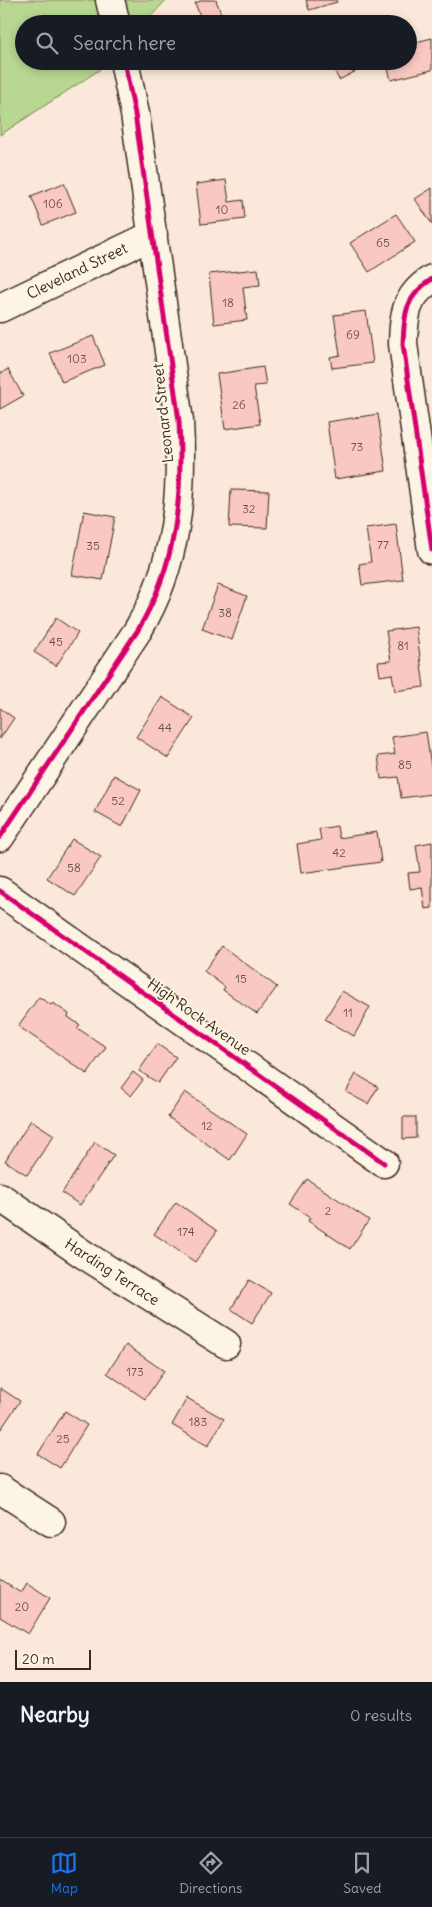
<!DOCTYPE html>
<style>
:root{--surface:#171b24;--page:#20242c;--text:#f1f3f6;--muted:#9ea1a6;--line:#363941;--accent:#1a73e8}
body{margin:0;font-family:Delius,sans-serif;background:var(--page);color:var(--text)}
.scale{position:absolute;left:15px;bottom:12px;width:76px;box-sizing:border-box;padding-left:5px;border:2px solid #3b2a1e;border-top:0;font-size:14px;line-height:18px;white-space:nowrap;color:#3b2a1e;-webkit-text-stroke:4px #fcf5e5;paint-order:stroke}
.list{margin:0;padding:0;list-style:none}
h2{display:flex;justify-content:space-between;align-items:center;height:65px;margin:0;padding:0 20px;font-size:21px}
h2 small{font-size:16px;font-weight:400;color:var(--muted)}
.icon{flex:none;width:28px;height:28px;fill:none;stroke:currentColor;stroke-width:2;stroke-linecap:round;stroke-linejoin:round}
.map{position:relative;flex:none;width:432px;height:1682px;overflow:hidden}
.search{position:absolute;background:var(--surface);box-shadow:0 2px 8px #0003;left:15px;right:15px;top:15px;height:55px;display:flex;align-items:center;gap:12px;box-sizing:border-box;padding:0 18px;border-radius:28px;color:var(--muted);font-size:19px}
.sheet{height:155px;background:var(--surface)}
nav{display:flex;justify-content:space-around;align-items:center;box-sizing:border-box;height:70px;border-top:1px solid var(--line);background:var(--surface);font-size:14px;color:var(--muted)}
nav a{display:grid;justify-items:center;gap:2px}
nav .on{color:var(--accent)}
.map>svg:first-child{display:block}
.green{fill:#b8d790;stroke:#7a8057}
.building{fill:#f9c9c1;stroke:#3b2a1e}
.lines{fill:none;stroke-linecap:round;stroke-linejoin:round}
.street-casing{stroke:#3b2a1e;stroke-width:31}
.street{stroke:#fcf5e5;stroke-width:28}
.cycleway-casing{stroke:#fcf5e5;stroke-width:8}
.cycleway{stroke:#d6006c;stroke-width:5}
.labels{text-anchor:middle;stroke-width:4;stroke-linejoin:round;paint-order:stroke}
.number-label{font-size:12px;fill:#6a5247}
.street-label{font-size:15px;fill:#3b2a1e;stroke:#fcf5e5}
</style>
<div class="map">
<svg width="432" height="1682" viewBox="0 0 432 1682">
<rect width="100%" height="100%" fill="#fbe8da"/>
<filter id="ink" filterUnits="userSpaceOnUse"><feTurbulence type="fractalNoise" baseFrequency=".02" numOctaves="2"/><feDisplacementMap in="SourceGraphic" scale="10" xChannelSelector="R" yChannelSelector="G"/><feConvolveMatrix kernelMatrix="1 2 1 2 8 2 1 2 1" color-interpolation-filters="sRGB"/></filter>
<g filter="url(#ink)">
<path class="green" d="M0 0H166L144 24H24V61H108L99 70 0 135Z"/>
<path class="building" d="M203 0H216L225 24H203L195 3Z
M306 0H336L337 2 309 10Z
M432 38V70L391 80 386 61H408V44Z
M330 61H366L368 65 339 80Z
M226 180 229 202 243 200 245 219 201 224 196 184Z
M64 183 76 212 43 225 31 196Z
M432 188V224L415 199Z
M396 214 415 242 369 272 350 243Z
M258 269 260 285 243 287 247 320 214 324 209 274Z
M366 311 373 363 332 368 330 357 340 355 334 315Z
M93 336 105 365 62 382 50 353Z
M263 367 266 385 254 386 260 424 225 429 217 374Z
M8 369 23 396 0 409V374Z
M378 414 386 471 335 479 327 422Z
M231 490 269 491 267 528 229 527Z
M84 511 115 517 103 580 72 575Z
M396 524 403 580 362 585 359 564 371 562 366 528Z
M218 585 247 596 232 640 202 629Z
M56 618 78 633 56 666 34 652Z
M416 627 424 687 395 691 392 674 380 676 378 662 391 661 386 631Z
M162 697 194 718 168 758 136 737Z
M0 708 14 718 0 739Z
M426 732 432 773V794L401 798 398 777 381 779 378 756 395 754 392 737Z
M114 775 141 790 122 827 95 812Z
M337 826 339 838 377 832 381 862 301 873 297 844 321 840 319 829Z
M72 839 101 857 75 896 47 878Z
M432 842V908L425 909 422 887 410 889 408 873 420 872 416 845Z
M222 946 277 987 257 1014 223 990 225 987 204 971Z
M342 991 370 1007 354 1036 325 1019Z
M39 997 51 1005 53 1003 69 1014 68 1017 80 1025 77 1028 106 1047 87 1074 18 1026Z
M157 1044 176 1057 158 1083 139 1071Z
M133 1072 143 1080 131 1096 121 1088Z
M356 1074 378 1087 368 1104 346 1092Z
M185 1092 247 1134 230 1160 168 1117Z
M403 1117H416V1138L403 1139Z
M31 1120 54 1135 27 1175 5 1161Z
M95 1142 114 1155 80 1205 62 1193Z
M307 1179 369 1220 350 1249 308 1221 310 1217 290 1204Z
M176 1202 217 1231 195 1262 154 1234Z
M249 1280 271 1293 252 1323 231 1309Z
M126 1345 164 1371 145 1399 107 1373Z
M0 1388 20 1401 1 1429 0 1428Z
M187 1398 224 1419 208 1446 172 1425Z
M65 1411 87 1425 60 1468 38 1454Z
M0 1580 21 1593 27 1583 50 1598 28 1634 0 1617Z"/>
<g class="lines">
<defs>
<path id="street" d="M110 0 116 24
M432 279C405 296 404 315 403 344L432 550
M0 308 153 235
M0 837 138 630C177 564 183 496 179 421L135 114 124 61
M0 891 384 1163
M0 1197 83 1254 226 1344
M0 1489 51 1522"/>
</defs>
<use href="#street" class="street-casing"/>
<use href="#street" class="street"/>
<defs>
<path id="cycleway" d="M432 279C405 296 404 315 403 344L432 550
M0 837 138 630C177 564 183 496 179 421L135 114 124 61
M0 891 384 1163"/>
</defs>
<use href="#cycleway" class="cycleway-casing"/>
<use href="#cycleway" class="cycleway"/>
</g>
</g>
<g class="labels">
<g class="number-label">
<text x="53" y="208">106</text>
<text x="222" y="214">10</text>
<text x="383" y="247">65</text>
<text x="228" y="307">18</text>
<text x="353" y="339">69</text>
<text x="77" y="363">103</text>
<text x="239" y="409">26</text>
<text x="357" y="451">73</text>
<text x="249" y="513">32</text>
<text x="383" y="549">77</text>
<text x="93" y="550">35</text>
<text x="225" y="617">38</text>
<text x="56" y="646">45</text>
<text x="403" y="650">81</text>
<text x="165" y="732">44</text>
<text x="405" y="769">85</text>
<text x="118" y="805">52</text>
<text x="339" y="857">42</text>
<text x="74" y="872">58</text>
<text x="241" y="983">15</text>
<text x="348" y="1017">11</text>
<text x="207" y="1130">12</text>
<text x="328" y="1215">2</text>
<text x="186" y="1236">174</text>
<text x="135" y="1376">173</text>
<text x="198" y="1426">183</text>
<text x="63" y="1443">25</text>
<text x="22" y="1611">20</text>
</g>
<g class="street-label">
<text transform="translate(77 271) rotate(-26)" y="5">Cleveland Street</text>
<text transform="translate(163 413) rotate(-96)" y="5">Leonard Street</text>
<text transform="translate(199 1017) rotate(35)" y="5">High Rock Avenue</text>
<text transform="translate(112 1272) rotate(33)" y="5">Harding Terrace</text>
</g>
</g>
</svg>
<div class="scale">20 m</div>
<div class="search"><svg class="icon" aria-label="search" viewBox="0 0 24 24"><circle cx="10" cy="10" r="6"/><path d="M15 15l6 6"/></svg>Search here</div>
</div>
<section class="sheet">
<h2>Nearby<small>0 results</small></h2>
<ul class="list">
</ul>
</section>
<nav>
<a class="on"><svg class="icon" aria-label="map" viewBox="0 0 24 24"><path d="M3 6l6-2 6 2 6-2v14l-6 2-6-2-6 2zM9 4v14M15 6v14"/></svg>Map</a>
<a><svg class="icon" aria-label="directions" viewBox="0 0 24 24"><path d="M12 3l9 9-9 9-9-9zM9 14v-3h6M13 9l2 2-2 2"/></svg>Directions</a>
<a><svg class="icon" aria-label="saved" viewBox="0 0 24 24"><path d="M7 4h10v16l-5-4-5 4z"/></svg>Saved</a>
</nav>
